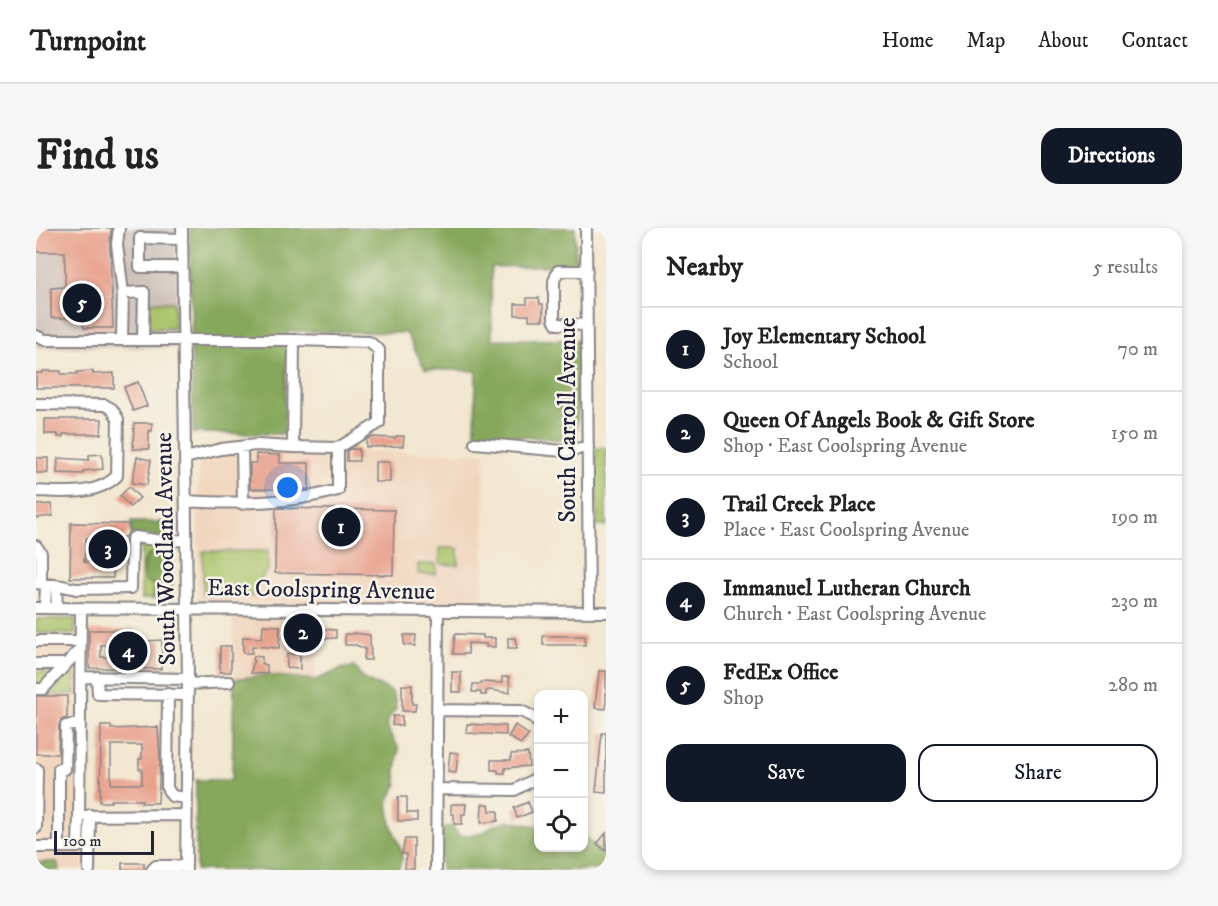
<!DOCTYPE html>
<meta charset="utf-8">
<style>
:root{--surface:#fff;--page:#f6f6f6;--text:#222;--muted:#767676;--line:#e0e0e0;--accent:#111827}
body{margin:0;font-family:"IM FELL DW Pica",serif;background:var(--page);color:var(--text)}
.controls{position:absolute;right:18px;bottom:18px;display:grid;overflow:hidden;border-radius:12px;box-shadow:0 3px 9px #0003}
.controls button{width:54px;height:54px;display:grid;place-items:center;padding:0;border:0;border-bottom:2px solid var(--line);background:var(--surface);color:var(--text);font:30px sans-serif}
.scale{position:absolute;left:18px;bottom:15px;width:100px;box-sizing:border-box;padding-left:6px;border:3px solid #22223b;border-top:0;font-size:16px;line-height:21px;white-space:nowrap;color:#22223b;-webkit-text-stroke:4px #f7f3e8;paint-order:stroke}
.you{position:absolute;left:252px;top:260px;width:21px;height:21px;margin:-15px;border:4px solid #fff;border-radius:50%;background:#1a73e8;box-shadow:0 0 0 9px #1a73e833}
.badge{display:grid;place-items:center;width:39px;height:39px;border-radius:50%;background:var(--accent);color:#fff;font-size:20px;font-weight:700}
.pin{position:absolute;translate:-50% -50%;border:3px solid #fff;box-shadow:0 2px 6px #0006}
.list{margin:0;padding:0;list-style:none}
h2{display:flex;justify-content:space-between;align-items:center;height:78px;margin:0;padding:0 24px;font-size:26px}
h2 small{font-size:20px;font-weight:400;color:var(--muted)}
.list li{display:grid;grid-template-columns:39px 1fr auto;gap:18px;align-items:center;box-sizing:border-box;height:84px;padding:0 24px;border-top:2px solid var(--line)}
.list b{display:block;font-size:22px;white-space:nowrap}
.list p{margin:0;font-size:20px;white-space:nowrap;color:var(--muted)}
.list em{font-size:20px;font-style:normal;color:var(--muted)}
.actions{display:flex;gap:12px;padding:18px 24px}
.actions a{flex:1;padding:14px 0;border:2px solid var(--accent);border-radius:18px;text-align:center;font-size:21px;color:var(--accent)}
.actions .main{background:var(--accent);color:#fff}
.icon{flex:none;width:33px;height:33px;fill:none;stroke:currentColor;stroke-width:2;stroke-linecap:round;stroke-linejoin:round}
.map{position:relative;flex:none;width:570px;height:642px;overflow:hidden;border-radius:18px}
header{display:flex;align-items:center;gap:36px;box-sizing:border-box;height:84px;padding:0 30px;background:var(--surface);border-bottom:2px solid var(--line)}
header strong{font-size:28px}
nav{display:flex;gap:33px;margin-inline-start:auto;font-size:21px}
.intro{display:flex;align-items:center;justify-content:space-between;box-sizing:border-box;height:144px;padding:0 36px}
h1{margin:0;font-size:42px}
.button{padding:15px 27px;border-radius:18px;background:var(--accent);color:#fff;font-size:21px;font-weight:700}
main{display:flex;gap:36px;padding:0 36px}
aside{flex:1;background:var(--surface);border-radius:18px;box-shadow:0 3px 9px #0003}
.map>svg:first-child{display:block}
.built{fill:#f1d5bd}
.industrial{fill:#cec1ba}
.green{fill:#a9c268;stroke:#667252;stroke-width:1.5}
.forest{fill:#86a85c;stroke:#54654c;stroke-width:1.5}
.building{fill:#e8a08c;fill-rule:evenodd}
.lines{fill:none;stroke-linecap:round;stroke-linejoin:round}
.minor-casing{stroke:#8a8486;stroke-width:14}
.minor{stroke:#fff;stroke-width:10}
.labels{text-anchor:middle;stroke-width:5;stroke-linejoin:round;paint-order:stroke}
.street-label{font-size:24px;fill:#22223b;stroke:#f7f3e8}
</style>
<header>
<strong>Turnpoint</strong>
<nav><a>Home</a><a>Map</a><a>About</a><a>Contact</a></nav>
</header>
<div class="intro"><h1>Find us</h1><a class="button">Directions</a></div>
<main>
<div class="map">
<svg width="570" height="642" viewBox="0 0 570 642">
<rect width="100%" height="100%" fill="#f7f3e8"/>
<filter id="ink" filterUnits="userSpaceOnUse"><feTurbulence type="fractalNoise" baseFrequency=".0167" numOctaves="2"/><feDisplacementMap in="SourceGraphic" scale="12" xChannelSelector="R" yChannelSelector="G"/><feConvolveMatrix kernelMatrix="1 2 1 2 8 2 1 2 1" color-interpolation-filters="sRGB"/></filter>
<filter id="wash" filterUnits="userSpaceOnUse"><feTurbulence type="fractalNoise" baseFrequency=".008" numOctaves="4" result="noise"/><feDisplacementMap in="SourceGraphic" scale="24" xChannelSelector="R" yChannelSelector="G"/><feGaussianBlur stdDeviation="1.35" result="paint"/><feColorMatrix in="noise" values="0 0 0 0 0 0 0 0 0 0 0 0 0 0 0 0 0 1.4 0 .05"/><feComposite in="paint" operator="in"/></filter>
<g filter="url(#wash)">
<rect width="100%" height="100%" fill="#f2e7d0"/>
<path class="built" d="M163 222 449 225 447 376 161 374Z
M197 386 281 388 279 452 231 447 198 451Z
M0 389H48V642H0Z"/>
<path class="industrial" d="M0 0H139L142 120H0Z"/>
<path class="green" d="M112 74H138V100H112Z
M560 220H570V298H561Z
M98 313 131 316 128 331 112 327 108 335 109 353 116 355 118 360 117 371H105V318L98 317Z
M404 320H422V337L404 336Z
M167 323H232V343L229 344 217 368 167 367Z
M382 336H400V346H382Z
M0 391H39V406L0 405Z
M39 432V466H11L4 456H0V444H28Z"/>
<path class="forest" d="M154 0H539L540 37 455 39 456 111 546 112 540 213 439 205 440 143 389 141 370 105 252 103 248 206 157 205Z
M95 294H136V310L95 306Z
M131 316H136V371H117L118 360 116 355 109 353C107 343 106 331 116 325L128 331Z
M318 439C324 443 324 450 331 453 349 462 359 456 360 481 345 495 353 506 363 520L360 543 361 556 352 574 355 596 365 622 366 631 362 642H160V552H196L198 451 231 447 279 452 308 440Z
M471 593 502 598V620H548V608L570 628V642H405V600L416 598 424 608 447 605 454 599Z
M0 634H21L24 642H0Z"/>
<g id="blocks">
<path class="building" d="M0 0H75L74 17 77 100H48L45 90H15V60L29 59V24H0Z
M491 70H503L504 76H507V92H493V87H479V76H491Z
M7 143H25V146H41V144L57 143V146L78 145V160H0V145H7Z
M102 154 111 178 97 183 88 159Z
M9 191H66L65 206H27V209H22V206H9Z
M98 195H116V203H113V221H97Z
M360 208H368L367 218 330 219V212L335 209 359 210Z
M314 221H323V233H311V223Z
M66 226 67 241 47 243V246L21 245 22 230 53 232V227Z
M220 226 244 227V235H273V261H214V235H220Z
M101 229 115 232 111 257 96 255Z
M0 230H12V245H0Z
M339 234H354V254H339Z
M93 259 104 270 94 279 84 268Z
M15 276 17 288 0 290V277Z
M240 280 358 282 357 347 239 345Z
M35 295 93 296V304L89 309H80L77 350H34ZM50 310H64V327H62V334H48Z
M227 397 244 398 243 420 216 418V425H207V409L226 410Z
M258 399 300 402V410L258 412Z
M53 402H93V414L126 412 125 441 53 440ZM65 417H79V429H65Z
M317 405 334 407 335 432H328L329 421 320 417H309V406H317Z
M419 406 447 407V410H459V419H450V416L432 415V426H417Z
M368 407H380L379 418 368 417Z
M507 408H549V417H507Z
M472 410H479L481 420H472Z
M184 418H195V444H184Z
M251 426H264V441L251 440Z
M218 428 226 429V436L231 437V446L215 445Z
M563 443H570V481L559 480Z
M416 444H425V464H416Z
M466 449H473L474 465 453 462 450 463V467H445V464H436L437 456H445V454L466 455Z
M366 457H376V476H380L379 483H366Z
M0 468H31V490L25 492 23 497 22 526H0Z
M357 488H366V498L356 497Z
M431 496 470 498V507L430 505Z
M479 497 493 507 485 516 472 509Z
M65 498H75V501L122 499 124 530 122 575H105L106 572H75V574H64ZM75 517H106V531H103V541H106V556H75Z
M566 505H570V565L560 564Z
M414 524 422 525 420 545 412 544Z
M492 525 493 538 469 540V545H462V542H455V532H475V526Z
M362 569H371V585H381V593H362Z
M492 574 496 584 481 590 478 580Z
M417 576H430L429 586H426V596H418V586H415V577Z
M446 576H453L454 583H462V593L445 595Z
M570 605V623L561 616Z
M369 611H378V641H369L370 626H366Z
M86 635H108V642H86Z"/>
</g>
</g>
<g filter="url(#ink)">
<use href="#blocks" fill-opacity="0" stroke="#8a8486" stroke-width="1.5"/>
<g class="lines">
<defs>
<path id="minor" d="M83 0 81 16 87 65
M146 0 152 451 150 642
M550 0 553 384
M119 39H104V10L146 11
M123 39H146
M551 43H522L518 53V91L521 96 551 97
M0 108 9 112H258
M86 112 87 65 108 64 107 112
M0 176 69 177 76 181 82 191 81 248C61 268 27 264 0 263
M439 215 527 223 552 219
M206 219 207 276
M149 230 185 221 220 217 257 219 258 112 333 114 343 122V195L302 220 257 219
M150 273C201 276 253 276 302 262V220
M0 318 5 325V355
M0 355 27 358 40 361 95 360 96 311 99 309 126 313 150 312
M20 358 21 380
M0 380 570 384
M9 380 10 358
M45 380 43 588 150 587
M0 413H44
M0 436H30
M44 449 152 451
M61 449 62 466 152 467
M152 456 193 454
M0 461H7L44 421
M132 466 131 560 136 568 150 570
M402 482 485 483 497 489 502 495
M23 541V619
M29 541 30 498 43 496
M401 561 479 562 502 549
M0 600 1 541
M0 619H42L43 588
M53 642 54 587
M116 642 120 638H150
M400 642 402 384"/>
</defs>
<use href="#minor" class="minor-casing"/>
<use href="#minor" class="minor"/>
</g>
</g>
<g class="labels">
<g class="street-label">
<text transform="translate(531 192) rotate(-90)" y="8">South Carroll Avenue</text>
<text transform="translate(129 321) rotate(-91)" y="8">South Woodland Avenue</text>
<text transform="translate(285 361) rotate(1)" y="8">East Coolspring Avenue</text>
</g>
</g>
</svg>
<div class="controls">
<button>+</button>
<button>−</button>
<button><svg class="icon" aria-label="locate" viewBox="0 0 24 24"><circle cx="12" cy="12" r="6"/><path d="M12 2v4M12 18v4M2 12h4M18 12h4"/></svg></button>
</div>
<div class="scale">100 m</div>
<div class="you"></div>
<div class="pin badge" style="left:305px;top:299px">1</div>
<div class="pin badge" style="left:267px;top:405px">2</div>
<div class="pin badge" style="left:72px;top:321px">3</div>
<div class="pin badge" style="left:92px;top:423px">4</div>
<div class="pin badge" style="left:46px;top:75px">5</div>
</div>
<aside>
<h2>Nearby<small>5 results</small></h2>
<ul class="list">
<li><span class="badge">1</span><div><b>Joy Elementary School</b><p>School</p></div><em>70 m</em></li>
<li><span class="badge">2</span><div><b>Queen Of Angels Book &amp; Gift Store</b><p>Shop · East Coolspring Avenue</p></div><em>150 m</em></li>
<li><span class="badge">3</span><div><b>Trail Creek Place</b><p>Place · East Coolspring Avenue</p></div><em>190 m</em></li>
<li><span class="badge">4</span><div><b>Immanuel Lutheran Church</b><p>Church · East Coolspring Avenue</p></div><em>230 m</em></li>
<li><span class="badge">5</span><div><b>FedEx Office</b><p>Shop</p></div><em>280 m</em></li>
</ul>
<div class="actions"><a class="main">Save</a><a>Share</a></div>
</aside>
</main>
